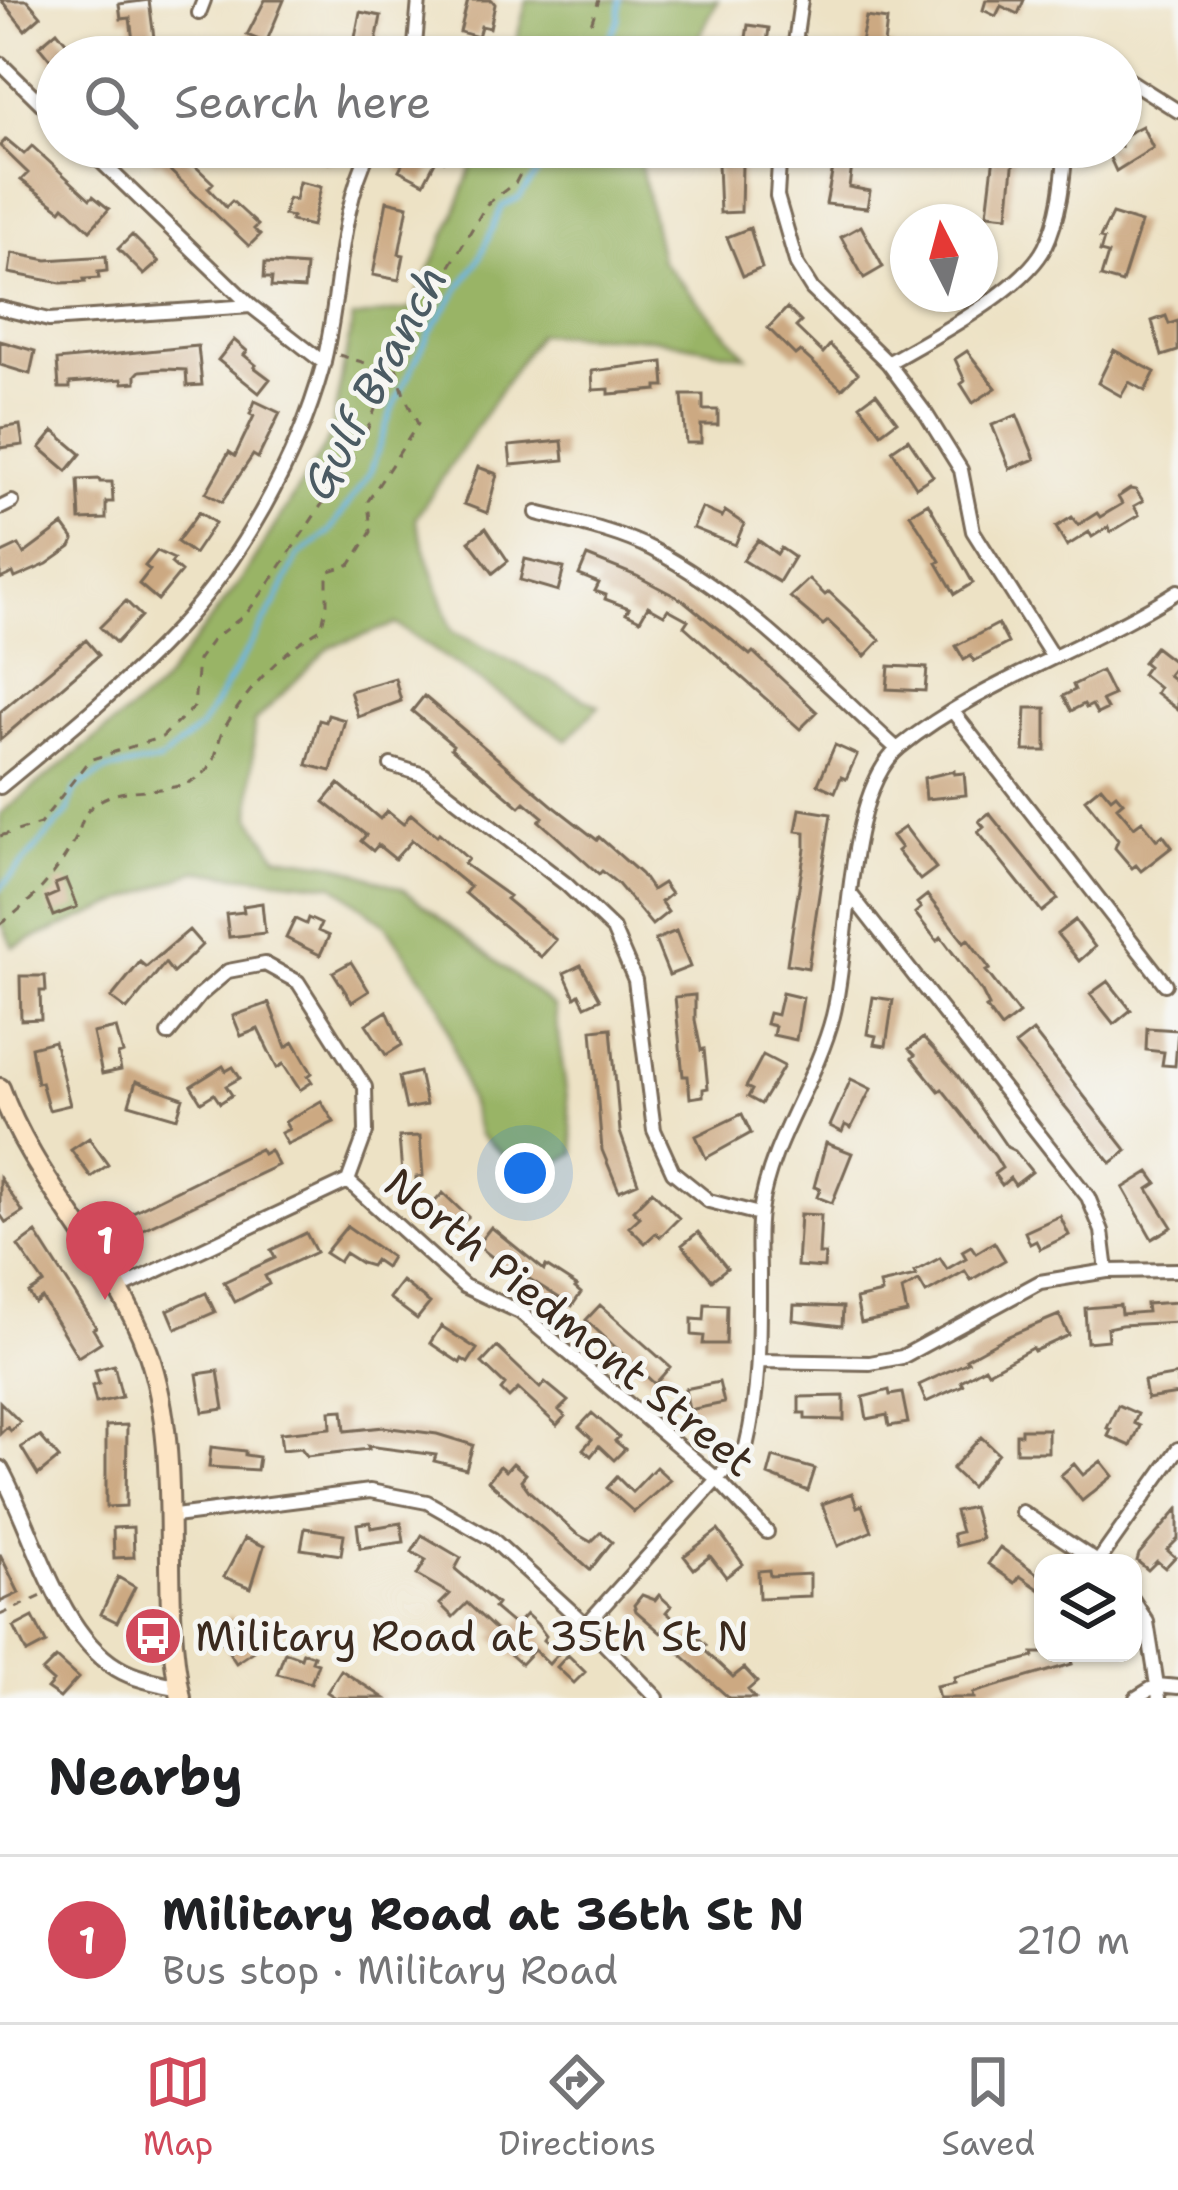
<!DOCTYPE html>
<meta charset="utf-8">
<style>
:root{--surface:#fff;--page:#f6f6f6;--text:#202124;--muted:#757577;--line:#e0e0e0;--accent:#d1495b}
body{margin:0;font-family:"Shantell Sans",sans-serif;background:var(--page);color:var(--text)}
.controls{position:absolute;right:36px;bottom:36px;display:grid;overflow:hidden;border-radius:24px;box-shadow:0 3px 9px #0004}
.controls button{width:108px;height:108px;display:grid;place-items:center;padding:0;border:0;border-bottom:3px solid var(--line);background:var(--surface);color:var(--text);font:60px sans-serif}
.compass{position:absolute;left:890px;top:204px;width:108px;height:108px;border-radius:50%;background:var(--surface);box-shadow:0 3px 9px #0004;rotate:354deg}
.you{position:absolute;left:525px;top:1173px;width:42px;height:42px;margin:-30px;border:9px solid #fff;border-radius:50%;background:#1a73e8;box-shadow:0 0 0 18px #1a73e833}
.badge{display:grid;place-items:center;width:78px;height:78px;border-radius:50%;background:var(--accent);color:#fff;font-size:39px;font-weight:700}
.pin{position:absolute;translate:-50% -99px;filter:drop-shadow(0 3px 6px #0008)}
.pin::after{content:'';position:absolute;top:63px;width:42px;height:36px;background:inherit;clip-path:polygon(0 0,100% 0,50% 100%)}
.list{margin:0;padding:0;list-style:none}
h2{display:flex;justify-content:space-between;align-items:center;height:156px;margin:0;padding:0 48px;font-size:51px}
h2 small{font-size:39px;font-weight:400;color:var(--muted)}
.list li{display:grid;grid-template-columns:78px 1fr auto;gap:36px;align-items:center;box-sizing:border-box;height:168px;padding:0 48px;border-top:3px solid var(--line)}
.list b{display:block;font-size:45px;white-space:nowrap}
.list p{margin:0;font-size:39px;white-space:nowrap;color:var(--muted)}
.list em{font-size:39px;font-style:normal;color:var(--muted)}
.icon{flex:none;width:66px;height:66px;fill:none;stroke:currentColor;stroke-width:2;stroke-linecap:round;stroke-linejoin:round}
.map{position:relative;flex:none;width:1178px;height:1698px;overflow:hidden}
.search{position:absolute;background:var(--surface);box-shadow:0 3px 9px #0004;left:36px;right:36px;top:36px;height:132px;display:flex;align-items:center;gap:30px;box-sizing:border-box;padding:0 42px;border-radius:66px;color:var(--muted);font-size:45px}
.sheet{height:324px;background:var(--surface)}
nav{display:flex;justify-content:space-around;align-items:center;box-sizing:border-box;height:168px;border-top:3px solid var(--line);background:var(--surface);font-size:33px;color:var(--muted)}
nav a{display:grid;justify-items:center;gap:6px}
nav .on{color:var(--accent)}
.map>svg:first-child{display:block}
.forest{fill:#99b466;stroke:#6a6f42;stroke-width:3}
.lines{fill:none;stroke-linecap:round;stroke-linejoin:round}
.stream{stroke:#6ab6e3;stroke-width:4.5}
.building{fill:#cca982}
.minor-casing{stroke:#796a58;stroke-width:18}
.tertiary-casing{stroke:#796a58;stroke-width:21}
.secondary-casing{stroke:#796a58;stroke-width:24}
.path{stroke:#796a58;stroke-width:3;stroke-dasharray:9 9;stroke-linecap:butt}
.minor{stroke:#fff;stroke-width:12}
.tertiary{stroke:#fff;stroke-width:15}
.secondary{stroke:#fde5c5;stroke-width:18}
.labels{text-anchor:middle;stroke-width:10;stroke-linejoin:round;paint-order:stroke}
.street-label{font-size:42px;fill:#3b2a1e;stroke:#f6f6f2}
.poi-label{font-size:42px;fill:#3b2a1e;stroke:#f6f6f2;text-anchor:start}
.water-label{font-size:45px;font-style:italic;fill:#4b5b63;stroke:#f6f6f2}
</style>
<div class="map">
<svg width="1178" height="1698" viewBox="0 0 1178 1698">
<rect width="100%" height="100%" fill="#f6f6f2"/>
<filter id="ink" filterUnits="userSpaceOnUse"><feTurbulence type="fractalNoise" baseFrequency=".00833" numOctaves="2"/><feDisplacementMap in="SourceGraphic" scale="24" xChannelSelector="R" yChannelSelector="G"/><feConvolveMatrix kernelMatrix="1 2 1 2 8 2 1 2 1" color-interpolation-filters="sRGB"/></filter>
<filter id="wash" filterUnits="userSpaceOnUse"><feTurbulence type="fractalNoise" baseFrequency=".004" numOctaves="4" result="noise"/><feDisplacementMap in="SourceGraphic" scale="48" xChannelSelector="R" yChannelSelector="G"/><feGaussianBlur stdDeviation="2.7" result="paint"/><feColorMatrix in="noise" values="0 0 0 0 0 0 0 0 0 0 0 0 0 0 0 0 0 1.4 0 .05"/><feComposite in="paint" operator="in"/></filter>
<g filter="url(#wash)">
<rect width="100%" height="100%" fill="#ede2c5"/>
<path class="forest" d="M527 0H718L689 57H512Z
M479 147H644L639 157 661 260 747 356 652 338 538 334 415 519 452 631 599 706 567 740 396 624 330 647 254 722 251 817 277 856 335 864 403 889 554 1007 575 1153 531 1178 479 1135 441 1006 386 925 334 885 196 871 13 947 0 920V814L157 690 242 579 330 437 353 318 411 309 454 217Z"/>
<g class="lines">
<path class="stream" d="M601 57 619 19 620 0
M0 889 68 812 74 791 84 783 107 770 160 761 201 727 274 606 298 556 329 532 370 473 392 409 430 332 479 259 502 206 519 198 557 147"/>
</g>
<g id="blocks">
<path class="building" d="M1 0H27L41 16 25 30Z
M149 0 154 38 133 41 130 18 121 19 119 4Z
M265 0H284L266 43 247 35Z
M468 0H492L495 4 490 28 481 26 478 37 460 32Z
M1024 0 1018 14 1001 6 996 16 983 10 986 0Z
M360 12 381 16 375 47 354 43Z
M866 17 887 20 884 45 893 46 891 57H858Z
M748 25 769 28 765 57H743Z
M57 31 78 57H57V68L39 46Z
M1142 126 1153 148 1116 171 1105 147H1121V137Z
M6 139 24 154 32 146 90 199 93 196 109 209 90 230 64 206 61 210 21 180 28 173 0 146Z
M140 147H175L213 183 208 188 226 207 232 201 258 225 254 229 260 235 249 246 159 160 157 163Z
M290 147H335L329 163Z
M411 147H451L444 161 437 158 424 183 399 170Z
M995 147H1015L1008 216 987 214Z
M742 163 741 212 720 213 718 164Z
M834 163 852 166 849 187 870 191 867 208 826 204Z
M299 182 321 187 312 226 291 221 292 217 284 215 288 198 295 200Z
M387 201 408 206 399 254 404 255 399 280 373 275Z
M1112 214 1141 223 1122 283 1101 277 1108 254 1100 252 1104 239 1100 238Z
M861 226 883 267 864 278 841 237Z
M750 228 762 268 743 276 727 237Z
M132 235 159 262 144 275 118 249Z
M12 253 47 260 106 256 107 271 98 272 99 278 84 279 85 282 61 283 9 273Z
M265 263 306 266 304 289 271 287 272 278H264Z
M787 308 801 322 796 327 823 353 830 345 858 373 842 389 800 351 795 355 768 328Z
M1166 316 1169 324 1178 321V351L1162 356 1152 321Z
M234 340 247 351 244 355 256 365 254 367 270 379 259 393 218 360Z
M0 341 35 351 30 374 0 365Z
M198 346 202 385 187 386 186 370 164 369 140 371 136 375V382L123 383 122 379 70 383V388H59L57 360Z
M1114 350 1155 372 1145 391 1129 382 1121 396 1098 383Z
M967 351 996 388 973 403 961 384 965 381 955 359Z
M663 362 665 386H657V390L609 394V389L593 390 592 371Z
M876 393 897 421 881 433 860 405Z
M682 395H703V410H718V425H701V443H686Z
M255 401 280 413 258 458 253 455 222 502 206 493 229 452 235 456 254 416 250 414Z
M1017 415 1035 459 1010 469 992 425Z
M20 425 23 445 0 448V428Z
M54 431 81 454 67 471 40 448Z
M908 439 933 476 916 487 892 450Z
M562 441 564 460 511 465 509 446Z
M478 467 497 474 487 513 464 504Z
M99 479 100 482H112L113 502H106V519L80 520 78 480Z
M1130 489 1136 490 1143 501 1134 506 1139 515 1111 532 1108 527 1092 537 1089 532 1067 546 1056 527 1072 517 1078 525 1097 513 1100 517 1122 504 1118 497Z
M928 503 973 583 955 594 937 563 940 561 910 514Z
M702 508 722 517 725 511 744 524 735 545 693 528Z
M199 512 215 523 194 554 177 542Z
M63 525 74 540 71 547 47 564 15 578 13 573 0 579V554L19 545 24 554Z
M486 528 508 561 493 573 469 541Z
M758 540 777 554 781 548 794 557 779 582 743 560Z
M157 551 174 559 171 563 181 572 158 600 139 584 150 570 145 566Z
M587 556 637 576 684 601 750 655 753 652 817 712 800 729 684 626 688 620 668 609 664 615 648 606 640 620 626 613 629 608 605 599 606 595 595 591 599 583 579 575Z
M525 559 564 568 558 591 520 580Z
M809 579 825 595 829 592 880 640 865 656 828 621 823 625 790 597Z
M126 601 141 616 116 643 100 627Z
M998 624 1008 643 974 661 971 656 964 660 956 646Z
M86 640 99 655 0 740V712Z
M1155 647 1177 664 1168 675 1178 683V710L1156 693 1159 688 1142 674 1148 666 1143 662Z
M889 666 927 668 925 691 887 689Z
M1101 671 1113 695 1102 700 1107 709 1097 714 1092 705 1086 708 1084 704 1071 711 1063 696 1075 690 1073 685Z
M395 678 401 701 358 717 350 691Z
M424 696 552 805 597 840 599 837 641 874 652 890 663 883 671 894 661 902 668 912 652 925 618 884 602 871 599 874 539 821 543 817 525 802 520 807 451 748 453 745 412 711Z
M1026 708H1046V751H1024Z
M328 715 345 720 331 771 307 765 319 720 326 722Z
M835 745 857 755 846 779 841 777 835 792 818 784Z
M954 771V774L964 773 966 795 926 799 924 778Z
M339 784 380 819 387 811 403 824 411 814 437 836 439 833 468 859 464 864 509 896 506 899 556 940 541 957 465 893 470 887 412 840 395 859 378 845 373 851 361 841 366 835 324 802Z
M1101 786 1111 798 1116 794 1123 802 1117 807 1134 827 1142 821 1157 840 1163 835 1172 847 1141 871 1136 865 1132 868 1115 848 1118 840 1085 799Z
M800 809 831 814 808 968 787 964 805 849V832L796 831Z
M989 813 1058 899 1042 912 978 832 984 827 979 821Z
M905 827 936 868 920 880 897 851 901 848 892 836Z
M66 880 77 907 53 916 46 898 58 893 55 884Z
M927 895 964 942 968 939 990 969 986 971 1019 1014 1001 1028 986 1008 989 1006 982 992 941 937 937 941 915 913 921 908 917 903Z
M262 903 265 933 229 937 226 914 244 912 243 906Z
M308 918 321 924 318 931 329 936 320 955 286 938 295 919 306 924Z
M1075 920 1095 947 1079 961 1057 934Z
M189 930 202 945 185 962 173 973 165 963 127 1010 111 998 140 962 146 967Z
M676 931 690 967 669 975 655 940Z
M351 962 369 991 352 1002 333 972Z
M581 965 600 999 585 1006 579 994 575 997 564 973Z
M20 976H45L46 991H40L41 1019 21 1020Z
M1108 981 1131 1010 1114 1024 1090 994Z
M782 993 803 998 796 1040 773 1035 775 1026 766 1024 769 1013 777 1015Z
M695 995V1020L701 1050 704 1049 708 1088 703 1089V1096L690 1098 688 1076H683L675 997Z
M873 997 893 1000 886 1046 874 1044 876 1036 867 1034Z
M269 1003 286 1047 294 1042 312 1073 308 1076 312 1082 300 1090 283 1064 277 1068 258 1029 241 1036 233 1016Z
M387 1011 402 1045 386 1055 366 1024Z
M116 1028 123 1053 118 1055 121 1070 102 1074 93 1033Z
M611 1028 620 1132 638 1183 619 1191 602 1150 592 1030Z
M1147 1028 1178 1030 1175 1066 1162 1065 1164 1052 1146 1050Z
M1033 1031 1127 1151 1111 1163 1015 1045Z
M923 1038 958 1076 1007 1147 1015 1151 1032 1172 1015 1185 1010 1178 1002 1185 994 1174 1002 1168 995 1156 942 1089 939 1091 912 1058 915 1055 909 1049Z
M54 1041 70 1105 49 1110 41 1082 37 1083 31 1047Z
M763 1055 784 1066 761 1104 748 1097 752 1090 746 1087Z
M223 1066 226 1071 233 1067 240 1078 226 1086 232 1095 220 1103 214 1094 201 1102 191 1086Z
M419 1072 426 1105 406 1109 399 1077Z
M851 1079 871 1089 851 1128 845 1125 842 1132 830 1126Z
M136 1081 183 1098 177 1118 129 1104Z
M321 1101 334 1122 287 1144 281 1133 289 1129 285 1122Z
M742 1114 751 1133 706 1158 696 1136Z
M420 1136 423 1176 416 1177V1184L403 1186 399 1137Z
M89 1138 108 1165 91 1177 71 1150Z
M826 1143 852 1153 832 1203 817 1197 820 1189 814 1187Z
M260 1149 263 1154 270 1150 278 1165 137 1232 129 1214Z
M1149 1172 1157 1183 1148 1189 1172 1227 1152 1239 1123 1188Z
M0 1178 23 1212 6 1223 0 1214Z
M652 1191 679 1218 660 1237 656 1233 645 1243 629 1227 640 1217 633 1210Z
M443 1193 468 1217 454 1231 429 1208Z
M800 1214 821 1215 819 1254H825L824 1268 797 1266Z
M1060 1216 1069 1235 1040 1249 1036 1241 1030 1244 1025 1232Z
M347 1226 391 1257 385 1267 375 1260 371 1266 361 1263 345 1253 339 1262 325 1253Z
M491 1227 544 1270 546 1266 577 1286 575 1288 581 1293 572 1306 520 1273 517 1277 477 1245Z
M698 1232 727 1268 712 1280 682 1245Z
M36 1233 96 1327 93 1329 101 1342 78 1357 42 1298 35 1303 29 1293 44 1283 18 1246Z
M306 1233 316 1252 265 1276 269 1284 235 1302 224 1282 275 1258 271 1250Z
M994 1242 1005 1260 971 1280 965 1271 926 1293 919 1281 902 1290 907 1313 861 1323 856 1299 882 1293 880 1284 916 1276 914 1272 940 1258 947 1269 966 1258 962 1251 971 1246 976 1253Z
M402 1281 430 1303 417 1319 389 1298Z
M206 1293 215 1312 176 1329 168 1310Z
M1178 1302V1322L1121 1325 1107 1328 1108 1340 1087 1342 1085 1308 1120 1305 1121 1314 1147 1312 1146 1304Z
M705 1304 727 1305 726 1344H703L704 1336 692 1335V1319L704 1320Z
M600 1305 670 1367 655 1384 586 1320Z
M794 1305 843 1307 842 1326 793 1320Z
M1059 1315 1069 1335 1034 1351 1032 1348 988 1372 985 1367 961 1381 963 1385 926 1402 919 1385 968 1362 966 1359 1006 1337Z
M441 1326 477 1349 468 1363 462 1359 460 1363 430 1343Z
M497 1347 540 1388 545 1382 568 1401 559 1410 565 1416 557 1425 518 1389 509 1398 501 1390 505 1385 482 1363Z
M114 1365 122 1397 96 1403 92 1386 99 1384 95 1370Z
M218 1371 224 1409 203 1412 197 1374Z
M1178 1375V1394L1147 1399 1144 1381Z
M719 1382 724 1403 689 1410 685 1389Z
M889 1390 890 1395 902 1393 908 1423 889 1426 887 1415 867 1419 863 1397Z
M844 1396V1420L805 1419V1413H799V1397Z
M0 1402 20 1422 11 1431 7 1427 0 1434Z
M1118 1405 1138 1414 1134 1423 1140 1426 1131 1446 1108 1436 1111 1430 1107 1428Z
M343 1410 345 1431 383 1427 437 1434 473 1445 466 1469 434 1461 436 1455 368 1446 369 1449 307 1456 301 1448 282 1450 280 1433 331 1428 330 1411Z
M592 1413 619 1437 615 1441 625 1449 614 1460 599 1446 591 1456 583 1449 592 1439 579 1427Z
M127 1425 126 1506 106 1507V1426Z
M1021 1429H1048V1452H1016V1434H1021Z
M40 1436 59 1458 38 1475 21 1447Z
M981 1437 998 1453 971 1487 952 1469Z
M211 1447 245 1451V1455L259 1457 257 1470 209 1467Z
M773 1457 815 1469 808 1491 768 1475Z
M1101 1461 1113 1476 1082 1501 1061 1475 1074 1464 1083 1475Z
M513 1463 526 1474 521 1480 529 1491 577 1534 591 1542 601 1532 612 1542 590 1570 488 1481 500 1466 506 1471Z
M656 1467 670 1480 634 1512 607 1488 617 1477 632 1492Z
M852 1493 857 1507 862 1505 872 1531 838 1546 822 1504Z
M973 1507 982 1539 956 1546 953 1534 961 1532 955 1511Z
M1178 1509V1539L1167 1550 1175 1557 1165 1568 1157 1561 1148 1570 1137 1561 1139 1554Z
M370 1522 371 1528 401 1523 404 1542 360 1548 357 1524Z
M133 1527 134 1557 114 1558 113 1528Z
M305 1528 344 1534 341 1555 301 1549Z
M718 1530 743 1564 726 1577 710 1556 694 1569 684 1556Z
M422 1535 461 1558 455 1569 497 1604 494 1608 515 1626 526 1614 537 1624 546 1636 543 1640 558 1654 549 1664 534 1650 521 1664 492 1638 498 1632 467 1603 453 1617 440 1604 450 1594 417 1575 426 1560 412 1552Z
M245 1538 264 1546 251 1588 224 1577Z
M1000 1547 1043 1578V1592L1020 1576 1015 1583 988 1564Z
M0 1554 19 1593 0 1602Z
M769 1570 770 1576 810 1574V1596L759 1598 758 1571Z
M118 1577 135 1587 117 1622 101 1614Z
M642 1595 655 1600 659 1595 671 1606 666 1612 674 1619 661 1633 636 1611 634 1605Z
M231 1616 254 1651 236 1663 213 1628Z
M33 1617 46 1643 27 1653 14 1627Z
M694 1634 706 1645 702 1648 733 1677 744 1668 757 1682 748 1690 755 1698H729L677 1651Z
M285 1652 301 1658 303 1652 314 1656 312 1661 318 1663 311 1683 277 1674Z
M1033 1653H1069L1072 1664 973 1693 974 1698H939L936 1686 955 1682 954 1677 1034 1657Z
M568 1655 585 1672 574 1683 557 1667Z
M56 1658 78 1678 60 1698 47 1689 53 1682 42 1672Z
M341 1670 384 1698H336L327 1692Z"/>
</g>
</g>
<g filter="url(#ink)">
<use href="#blocks" fill-opacity="0" stroke="#796a58" stroke-width="3"/>
<g class="lines">
<defs>
<path id="minor" d="M199 13 204 0
M414 57 419 0
M793 57 801 0
M1078 57 1079 52 1088 57
M0 63 57 119
M1121 75 1178 111
M86 147 251 306 324 363
M780 147 777 196 797 265 812 289 888 363 926 414 961 470 973 531 1052 656
M0 308 49 320 251 306
M888 363C931 338 1023 291 1045 247 1060 216 1063 181 1066 147
M0 508 12 502
M537 513C575 523 617 531 652 549 745 598 820 679 897 749
M954 713 1165 984
M391 765 424 775 566 884 613 929 635 980 654 1130 673 1172 709 1201 759 1214
M0 787C61 737 123 687 177 629 241 560 297 459 322 369 342 295 336 217 371 147
M852 896 1088 1197 1102 1231 1107 1271
M168 1034 200 995 228 971 265 964 298 982 365 1087 366 1132 348 1181
M348 1181 464 1286 520 1312 717 1479 767 1532
M118 1289 348 1181
M759 1361 870 1363 902 1357 1040 1282 1107 1271 1178 1270
M1022 1512 1099 1563
M167 1517 370 1491 427 1502 492 1539 586 1625 657 1698
M1098 1562 1178 1449
M1133 1600 1147 1622 1159 1698
M586 1625 746 1447C760 1390 759 1334 759 1275 759 1254 757 1232 760 1212 770 1141 815 1085 833 1016 851 947 844 793 900 747 980 682 1093 646 1178 591
M1136 1698 1157 1685 1178 1687"/>
<path id="tertiary" d="M0 1469C34 1530 56 1631 117 1668 135 1679 158 1683 179 1687"/>
<path id="secondary" d="M0 1088C34 1184 114 1256 148 1352 186 1462 157 1585 181 1698"/>
</defs>
<use href="#minor" class="minor-casing"/>
<use href="#tertiary" class="tertiary-casing"/>
<use href="#secondary" class="secondary-casing"/>
<path class="path" d="M580 57 599 0
M339 355 375 366 392 360
M0 836 40 824 89 760 162 737 194 707 198 660 213 639 246 614 268 585 362 444 393 361
M0 924C32 903 55 875 74 842 82 828 81 814 95 804 128 779 178 802 208 769 219 756 216 741 225 727 248 689 282 650 321 629L327 604V572L351 564 371 532 368 501 418 424 404 395 394 360 487 204 516 182 534 147
M0 1615 42 1596"/>
<use href="#minor" class="minor"/>
<use href="#tertiary" class="tertiary"/>
<use href="#secondary" class="secondary"/>
</g>
</g>
<defs>
<symbol id="bus-disc" viewBox="-11 -11 22 22"><circle r="9.5" fill="#d1495b" stroke="#f6f6f2"/><path d="M-5-6H5V4H4V6H2V4H-2V6H-4V4H-5ZM-3.5-4V0h7V-4ZM-3.5 1.2v1.5H-2V1.2ZM2 1.2v1.5H3.5V1.2Z" fill="#fff"/></symbol>
</defs>
<g fill-rule="evenodd">
<use href="#bus-disc" x="120" y="1603" width="66" height="66"/>
</g>
<g class="labels">
<g class="street-label">
<text transform="translate(570 1322) rotate(39)" y="15">North Piedmont Street</text>
</g>
<g class="poi-label">
<text x="195" y="1651">Military Road at 35th St N</text>
</g>
<g class="water-label">
<text transform="translate(374 382) rotate(-62)" y="16">Gulf Branch</text>
</g>
</g>
</svg>
<div class="controls">
<button><svg class="icon" aria-label="layers" viewBox="0 0 24 24"><path d="M12 4l9 5-9 5-9-5zM3 14l9 5 9-5"/></svg></button>
</div>
<svg class="compass" viewBox="-18 -18 36 36"><path d="M0-13l5 13h-10z" fill="#e53935"/><path d="M0 13l5-13h-10z" fill="#757577"/></svg>
<div class="you"></div>
<div class="pin badge" style="left:105px;top:1300px">1</div>
<div class="search"><svg class="icon" aria-label="search" viewBox="0 0 24 24"><circle cx="10" cy="10" r="6"/><path d="M15 15l6 6"/></svg>Search here</div>
</div>
<section class="sheet">
<h2>Nearby<small></small></h2>
<ul class="list">
<li><span class="badge">1</span><div><b>Military Road at 36th St N</b><p>Bus stop · Military Road</p></div><em>210 m</em></li>
</ul>
</section>
<nav>
<a class="on"><svg class="icon" aria-label="map" viewBox="0 0 24 24"><path d="M3 6l6-2 6 2 6-2v14l-6 2-6-2-6 2zM9 4v14M15 6v14"/></svg>Map</a>
<a><svg class="icon" aria-label="directions" viewBox="0 0 24 24"><path d="M12 3l9 9-9 9-9-9zM9 14v-3h6M13 9l2 2-2 2"/></svg>Directions</a>
<a><svg class="icon" aria-label="saved" viewBox="0 0 24 24"><path d="M7 4h10v16l-5-4-5 4z"/></svg>Saved</a>
</nav>
